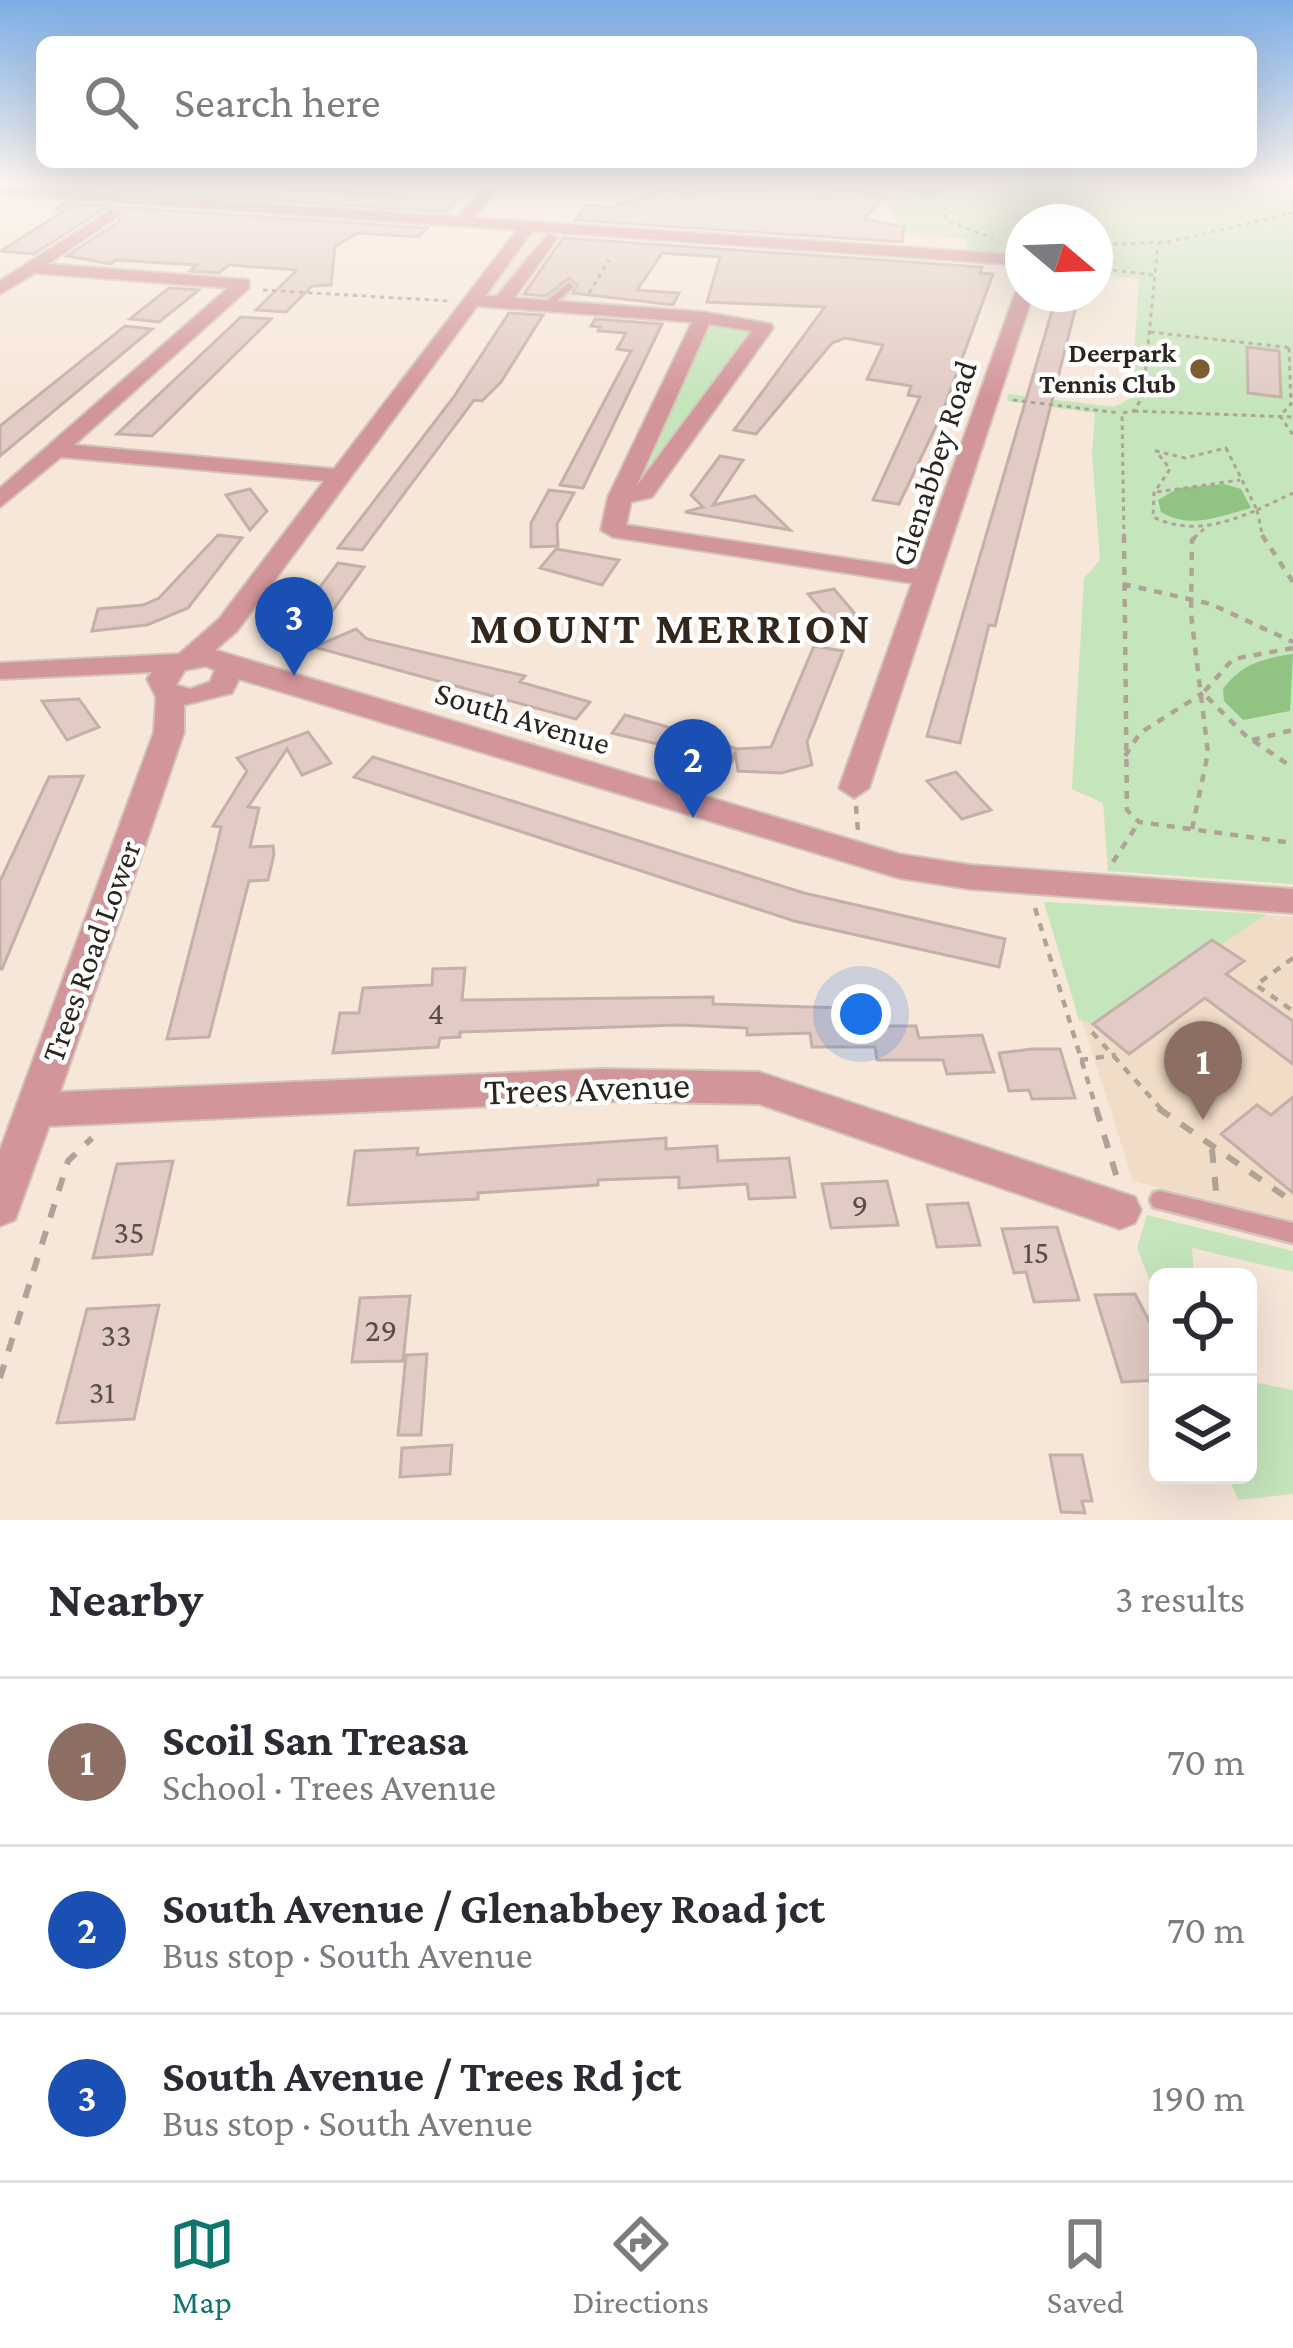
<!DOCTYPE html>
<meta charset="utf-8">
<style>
:root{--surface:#fff;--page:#f7f7f7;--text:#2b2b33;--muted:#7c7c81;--line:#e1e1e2;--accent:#0f766e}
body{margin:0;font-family:"Crimson Pro",serif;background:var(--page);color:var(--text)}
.controls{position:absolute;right:36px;bottom:36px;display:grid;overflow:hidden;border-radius:18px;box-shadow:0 12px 48px #0002}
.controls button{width:108px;height:108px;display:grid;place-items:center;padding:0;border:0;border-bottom:3px solid var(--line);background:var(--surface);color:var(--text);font:60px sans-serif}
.compass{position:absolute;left:1005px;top:204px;width:108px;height:108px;border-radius:50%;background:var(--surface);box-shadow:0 12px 48px #0002;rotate:109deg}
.you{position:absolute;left:861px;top:1014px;width:42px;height:42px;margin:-30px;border:9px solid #fff;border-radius:50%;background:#1a73e8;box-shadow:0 0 0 18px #1a73e833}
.badge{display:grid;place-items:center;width:78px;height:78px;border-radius:50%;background:var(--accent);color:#fff;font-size:39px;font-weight:700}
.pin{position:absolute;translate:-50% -99px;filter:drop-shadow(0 3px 6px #0008)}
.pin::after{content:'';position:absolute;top:63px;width:42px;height:36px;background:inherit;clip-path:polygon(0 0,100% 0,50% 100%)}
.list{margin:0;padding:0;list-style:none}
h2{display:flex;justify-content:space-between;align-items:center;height:156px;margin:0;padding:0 48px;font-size:51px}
h2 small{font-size:39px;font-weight:400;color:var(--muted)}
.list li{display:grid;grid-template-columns:78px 1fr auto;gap:36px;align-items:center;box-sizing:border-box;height:168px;padding:0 48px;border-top:3px solid var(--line)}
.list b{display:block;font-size:45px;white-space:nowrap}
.list p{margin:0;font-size:39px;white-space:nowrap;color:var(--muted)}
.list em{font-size:39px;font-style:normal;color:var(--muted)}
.icon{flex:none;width:66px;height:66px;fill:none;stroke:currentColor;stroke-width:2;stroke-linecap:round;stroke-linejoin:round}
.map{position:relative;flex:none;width:1293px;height:1520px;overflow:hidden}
.search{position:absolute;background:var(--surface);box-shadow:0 12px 48px #0002;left:36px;right:36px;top:36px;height:132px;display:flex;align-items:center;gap:30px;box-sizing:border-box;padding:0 42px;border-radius:18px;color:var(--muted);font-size:45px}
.sheet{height:660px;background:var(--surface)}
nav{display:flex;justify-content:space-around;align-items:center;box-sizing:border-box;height:168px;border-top:3px solid var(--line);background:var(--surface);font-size:33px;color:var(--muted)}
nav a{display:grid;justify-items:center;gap:6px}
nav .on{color:var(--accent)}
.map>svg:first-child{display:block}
.built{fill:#f1dcc8}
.green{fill:#c5e5bc}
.forest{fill:#91c483}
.building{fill:#e1cbc4;stroke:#c4b0a9;stroke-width:3}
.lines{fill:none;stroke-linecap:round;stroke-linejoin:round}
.service-casing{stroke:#d2c4b8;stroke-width:5}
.minor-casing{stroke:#d2c4b8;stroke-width:4}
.path-far2{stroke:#afa398;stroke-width:3;stroke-dasharray:4.5 4.5;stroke-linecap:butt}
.path-far1{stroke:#afa398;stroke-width:4.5;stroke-dasharray:8 8;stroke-linecap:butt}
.path{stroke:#afa398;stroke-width:6;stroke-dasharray:14 14;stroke-linecap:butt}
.service{fill:#d2959a;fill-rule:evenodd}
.minor{fill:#d2959a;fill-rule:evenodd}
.poi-dot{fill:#7a5e31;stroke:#fff;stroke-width:4.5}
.labels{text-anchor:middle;stroke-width:9;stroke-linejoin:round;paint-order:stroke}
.far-poi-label{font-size:27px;font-weight:bold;fill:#2b2520;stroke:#fff;text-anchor:end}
.street-label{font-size:33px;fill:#2b2520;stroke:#fff}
.near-number-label{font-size:33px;fill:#584e49}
.near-street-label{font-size:39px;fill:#2b2520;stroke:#fff}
.district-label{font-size:45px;font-weight:bold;letter-spacing:3px;fill:#33271c;stroke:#fff}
</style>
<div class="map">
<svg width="1293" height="1520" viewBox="0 0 1293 1520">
<rect width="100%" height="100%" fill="#f7e7d9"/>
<path class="built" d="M533 229 587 232 579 244 592 281 580 301 483 294Z
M1044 902 1293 917V1220L1133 1181Z"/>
<path class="green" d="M968 185H1293V884L1108 871 1103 803 1072 789 1084 578 1100 560 1092 454 1095 413 1007 401 1008 394 1114 407 1131 398 1139 279 1095 274V222H1023V254L966 249 967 239 909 234 888 209 894 190 951 195Z
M711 323 757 331 641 483 706 326Z
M1044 902 1267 914 1220 945 1212 940 1093 1024 1079 1020Z
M1147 1215 1293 1251V1272L1192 1248 1194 1277H1158V1302L1137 1248Z
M1248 1381 1293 1390V1494L1238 1500 1228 1475H1248Z"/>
<path class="forest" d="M1224 484 1241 489 1251 508C1219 516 1191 530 1161 512L1158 500 1179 488Z
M1293 654 1290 711 1243 720 1224 701 1223 689C1241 664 1263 658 1293 654Z"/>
<path class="building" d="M94 185H232L458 199 445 212 91 188Z
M814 186 824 198 834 188 886 195 864 219 904 227 902 242 575 220 586 205 612 207 673 187 680 193Z
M65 203 108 206 34 254 1 251 67 209H56Z
M116 207 427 228 418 237 358 233 335 246 331 285 312 286 286 312 256 310 297 270 229 265 219 273 190 271 197 265 116 260 110 264 67 256 120 221Z
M563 238 982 267 980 273 993 274 941 416 899 504 873 500 920 397 908 395 911 386 867 379 883 345 845 338 832 343 756 434 734 430 825 307 707 302 720 257 662 253 637 290 679 293 673 305 573 293 577 285 569 278 546 296 524 294Z
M169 288 199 290 159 322 130 319Z
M1057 294H1079L995 626 989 625 960 743 927 736Z
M509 313 543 315 501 382 482 401 474 400 362 550 338 548 453 398Z
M241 317 271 319 152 436 117 434Z
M595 319 662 324 583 488 560 485 631 351 617 349 626 333 598 331 600 327 591 326Z
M125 326 152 329 0 456V426Z
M1247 347 1279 351 1281 397 1248 393Z
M720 456 743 460 713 505 755 496 790 530 685 512 703 507 691 495Z
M250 489 267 511 250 530 226 495Z
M549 490 574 493 557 524 558 546 531 547V523Z
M218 535 242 538 188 608 147 625 92 631 98 609 143 605 159 598Z
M556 549 591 555 619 560 602 585 540 568Z
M338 563 364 567 313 638 295 620Z
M834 589 845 602 857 616 831 621 808 594Z
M356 629 367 639 525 676 520 682 590 702 576 719 314 647Z
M814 646 843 651 807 742 812 765 781 773 738 771 735 752 732 762 612 733 625 715 693 734 697 727 719 731 715 740 736 749 771 747Z
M79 699 99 727 67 740 42 701Z
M308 732 331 763 302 775 287 749 248 807 259 808 250 847 273 846 274 854 268 880 249 881 209 1037 167 1039 216 849 221 827 213 826 247 771 237 758Z
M373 757 804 893 1005 939 999 967 794 921 354 777Z
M956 772 973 791 991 810 962 819 927 781Z
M83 776 2 969H0V881L49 777Z
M1212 940 1244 961 1226 974 1293 1021V1064L1205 998 1129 1054 1093 1024Z
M465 968 462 1000 713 997V1004L843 1008 846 1026H916L919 1038 982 1035 994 1072 947 1074 943 1060H877L875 1047H812L810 1033 747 1035V1028L678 1025 460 1032V1037L440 1038 438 1047 333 1053 340 1013H359L363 988 432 985 433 969Z
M1032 1049H1060L1075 1098 1032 1099 1029 1090 1009 1091 999 1053Z
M1293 1097V1193L1221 1134 1257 1105 1271 1115Z
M666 1138V1149L717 1146 718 1161 789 1158 795 1197 749 1199 747 1184 679 1188V1177L598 1180V1185L478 1193V1199L348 1205 355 1151 418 1148 417 1155Z
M173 1161 152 1254 93 1258 117 1164Z
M887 1181 898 1225 831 1228 822 1184Z
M968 1203 980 1245 937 1247 927 1205Z
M1057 1227 1079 1300 1034 1302 1026 1272 1014 1273 1002 1229Z
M1135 1294 1158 1338V1380L1122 1382 1095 1295Z
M410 1296 403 1361 352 1362 360 1298Z
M159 1305 134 1419 57 1423 87 1309Z
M427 1354 421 1435H398L406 1355Z
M452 1445 450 1474 400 1477 402 1448Z
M1050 1455H1082L1092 1501H1082L1085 1513 1061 1512Z"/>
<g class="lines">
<defs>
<path id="service" d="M31 185H43L20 193 16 191Z
M569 283 573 286 572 288 549 308H543V304Z
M1160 1191 1293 1223V1243L1153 1207 1150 1200 1153 1193Z"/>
<path id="minor" d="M486 185H501L473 218 1023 255V265L532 231 485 296H497L549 233 557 238 514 298 703 312 771 324 773 328 652 497 631 502 626 525 917 569 1015 294 1023 289V294H1033L869 788 854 798 839 788 912 583 613 537 601 530 608 497 692 322 477 306 237 631 215 650 899 854 970 865 1293 889V913L970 889 899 878 239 679 232 693 184 705V732L60 1092 602 1069 759 1072 1135 1197 1141 1210 1135 1223 1120 1229 759 1104 602 1101 49 1126 15 1220 0 1226V1150L154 732 156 697 147 679 152 672 0 679V663L179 654 219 619 324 481 61 457 0 507V488L228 288 35 273 0 294V281L112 209 117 217 48 264 249 280V288L74 445 334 469 517 230 0 194V186L458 217ZM709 324 752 331 636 487ZM206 666 215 670 210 682 190 689 176 685 185 670Z
M881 185H960L929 195Z"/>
</defs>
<use href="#service" class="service-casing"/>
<use href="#minor" class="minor-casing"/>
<path class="path-far2" d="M943 206 947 221 993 238
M1095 245 1168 242 1293 213
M1095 268 1154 275
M263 290 449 301
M589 293 609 260
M1150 332 1293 348
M1289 348 1291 404 1280 416 1293 435
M1013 400 1120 413
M1134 411 1293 417
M1226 448 1257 510C1221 525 1189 534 1153 517L1154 493 1170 469 1156 451 1185 458Z
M1157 492 1240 480
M1257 510 1263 538
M1257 510 1293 493
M1124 538 1122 413 1134 411 1143 396 1158 244
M1194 538 1204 529"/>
<path class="path-far1" d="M1124 535 1127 810 1139 822 1293 843
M1262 535 1293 582
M1123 584 1211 604 1293 642
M1293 648 1233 659 1203 693 1245 735 1293 768
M1252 740 1293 730
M1125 756 1140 733 1203 693
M856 806 858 831
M1192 829 1208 753 1191 614 1192 540 1198 535
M1113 862 1139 822
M1035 908 1097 1111
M1293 958 1256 985 1293 1011
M1092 1032 1163 1111
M1080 1060 1116 1055"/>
<path class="path" d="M1096 1108 1117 1178
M1158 1108 1293 1202
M1212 1149 1216 1191
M0 1378 68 1161 92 1138"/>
<use href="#service" class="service"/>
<use href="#minor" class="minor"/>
</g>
<linearGradient id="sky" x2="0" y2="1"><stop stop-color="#7cade6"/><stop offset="0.46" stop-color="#fbf4ee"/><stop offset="1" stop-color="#fbf4ee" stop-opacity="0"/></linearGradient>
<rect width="1293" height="398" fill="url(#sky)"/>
<circle class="poi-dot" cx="1200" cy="369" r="12"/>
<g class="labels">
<g class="far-poi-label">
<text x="1176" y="362">Deerpark<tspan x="1176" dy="31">Tennis Club</tspan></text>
</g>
<g class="street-label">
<text transform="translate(933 463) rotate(-72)" y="12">Glenabbey Road</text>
<text transform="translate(523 717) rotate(17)" y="12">South Avenue</text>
<text transform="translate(90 951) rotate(-70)" y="12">Trees Road Lower</text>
</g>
<g class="near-number-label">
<text x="436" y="1024">4</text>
<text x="860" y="1216">9</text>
<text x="129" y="1243">35</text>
<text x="1036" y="1263">15</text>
<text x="381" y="1341">29</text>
<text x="116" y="1346">33</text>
<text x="102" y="1403">31</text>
</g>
<g class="near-street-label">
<text transform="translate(587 1087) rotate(-2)" y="14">Trees Avenue</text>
</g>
<g class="district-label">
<text x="671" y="643">MOUNT MERRION</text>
</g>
</g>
</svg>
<div class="controls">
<button><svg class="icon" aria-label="locate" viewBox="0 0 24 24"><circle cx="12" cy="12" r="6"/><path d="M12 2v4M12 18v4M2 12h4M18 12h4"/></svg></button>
<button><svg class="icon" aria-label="layers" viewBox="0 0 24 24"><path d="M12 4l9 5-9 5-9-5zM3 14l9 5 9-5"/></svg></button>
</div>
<svg class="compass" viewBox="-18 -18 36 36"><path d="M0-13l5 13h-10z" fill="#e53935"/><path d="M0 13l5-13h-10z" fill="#7c7c81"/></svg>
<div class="you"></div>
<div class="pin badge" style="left:1203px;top:1120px;background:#8d6e63">1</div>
<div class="pin badge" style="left:693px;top:818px;background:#1a4fb4">2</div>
<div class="pin badge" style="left:294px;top:676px;background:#1a4fb4">3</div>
<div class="search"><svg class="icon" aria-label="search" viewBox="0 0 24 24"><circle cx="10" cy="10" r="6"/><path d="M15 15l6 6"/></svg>Search here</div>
</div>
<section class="sheet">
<h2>Nearby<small>3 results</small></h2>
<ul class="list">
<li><span class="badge" style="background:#8d6e63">1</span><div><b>Scoil San Treasa</b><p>School · Trees Avenue</p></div><em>70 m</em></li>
<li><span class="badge" style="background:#1a4fb4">2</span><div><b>South Avenue / Glenabbey Road jct</b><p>Bus stop · South Avenue</p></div><em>70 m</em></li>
<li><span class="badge" style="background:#1a4fb4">3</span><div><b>South Avenue / Trees Rd jct</b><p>Bus stop · South Avenue</p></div><em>190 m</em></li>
</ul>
</section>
<nav>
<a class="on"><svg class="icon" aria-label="map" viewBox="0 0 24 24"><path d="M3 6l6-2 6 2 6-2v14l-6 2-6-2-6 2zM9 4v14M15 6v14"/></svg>Map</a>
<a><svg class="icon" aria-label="directions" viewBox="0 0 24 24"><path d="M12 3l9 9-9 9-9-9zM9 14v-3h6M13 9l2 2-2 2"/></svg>Directions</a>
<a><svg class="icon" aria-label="saved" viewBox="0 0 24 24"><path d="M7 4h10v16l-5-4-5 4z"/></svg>Saved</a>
</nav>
